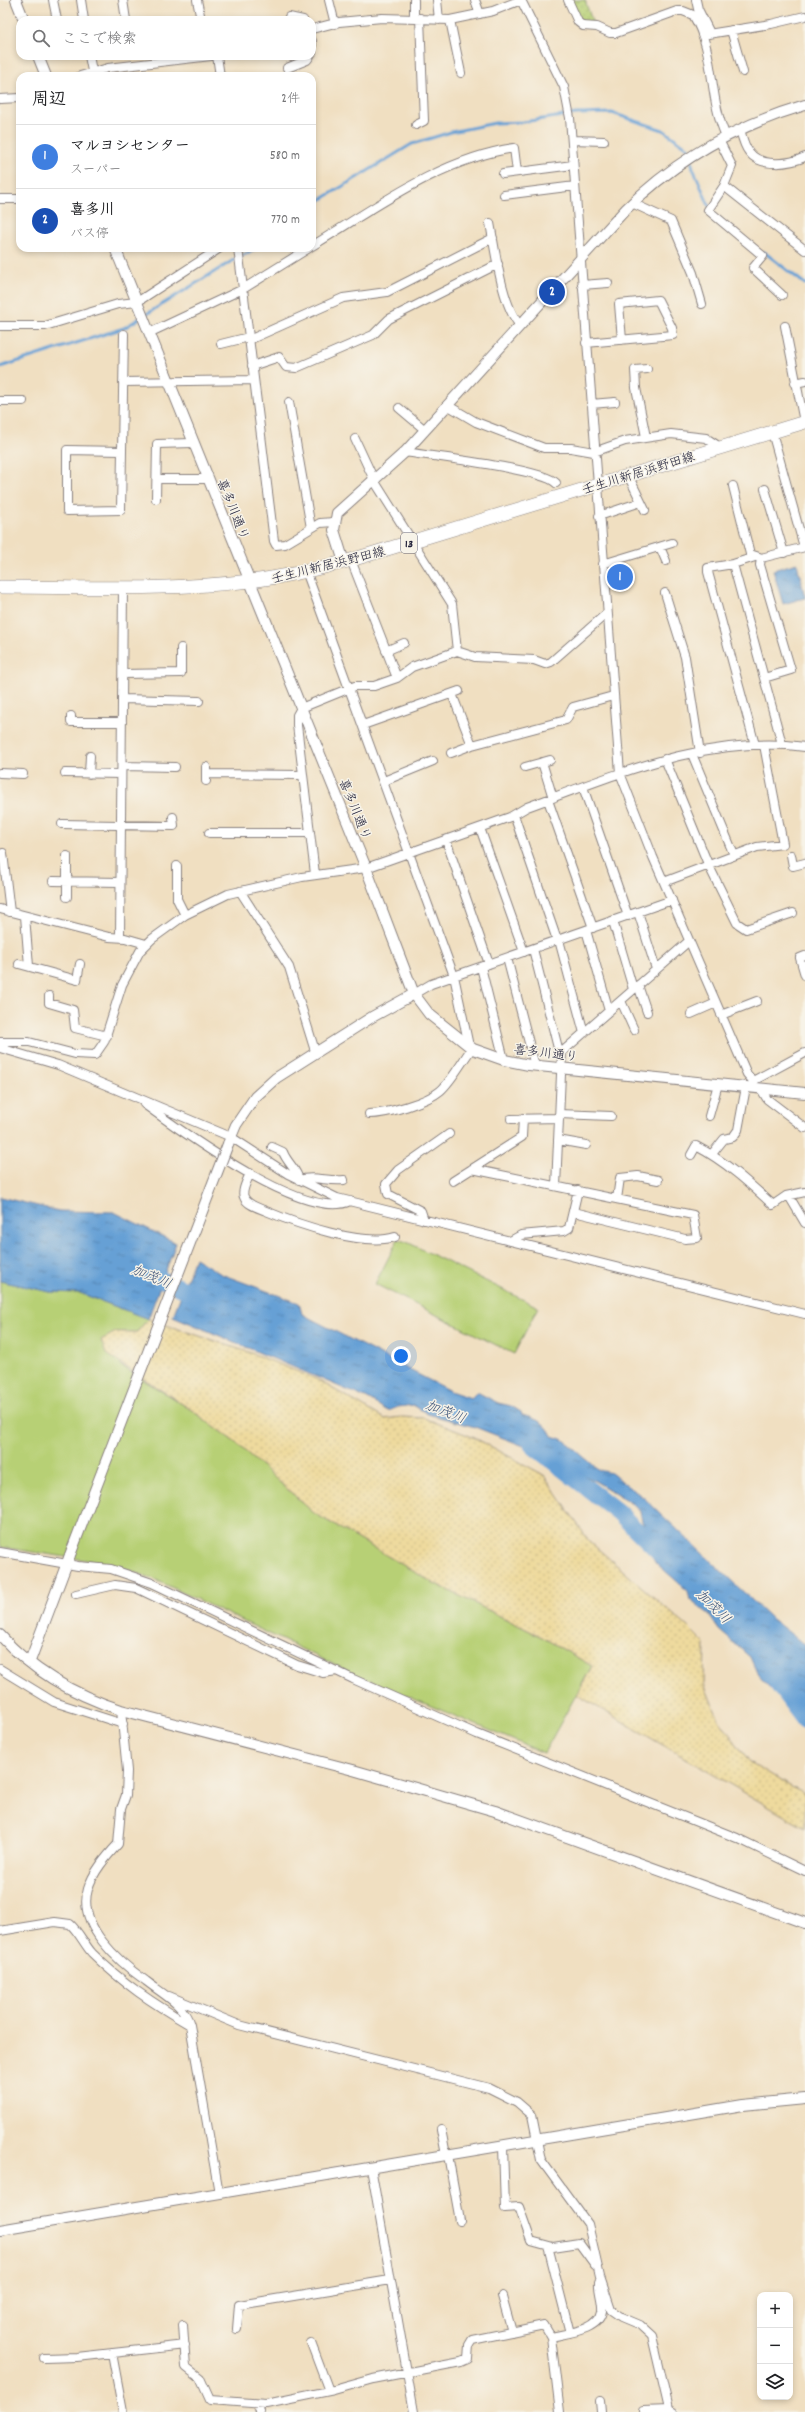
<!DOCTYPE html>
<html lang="ja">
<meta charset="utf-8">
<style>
:root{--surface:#fff;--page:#f2f2f2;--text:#202124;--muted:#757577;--line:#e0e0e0;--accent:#d1495b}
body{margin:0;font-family:Dekko,"Klee One",sans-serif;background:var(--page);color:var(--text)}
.controls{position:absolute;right:12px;bottom:12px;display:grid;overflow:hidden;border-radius:8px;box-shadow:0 2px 6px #0003}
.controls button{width:36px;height:36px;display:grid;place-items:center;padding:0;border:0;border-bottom:1px solid var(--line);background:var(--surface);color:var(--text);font:20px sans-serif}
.you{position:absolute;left:401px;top:1356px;width:14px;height:14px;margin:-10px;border:3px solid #fff;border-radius:50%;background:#1a73e8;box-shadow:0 0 0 6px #1a73e833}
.badge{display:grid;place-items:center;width:26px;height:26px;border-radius:50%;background:var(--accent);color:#fff;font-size:13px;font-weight:700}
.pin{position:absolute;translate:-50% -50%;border:2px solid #fff;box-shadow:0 1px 4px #0006}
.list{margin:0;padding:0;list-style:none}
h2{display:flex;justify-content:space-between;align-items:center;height:52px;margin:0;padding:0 16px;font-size:17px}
h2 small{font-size:13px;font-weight:400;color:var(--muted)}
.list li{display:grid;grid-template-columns:26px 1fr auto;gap:12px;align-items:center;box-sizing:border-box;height:64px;padding:0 16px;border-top:1px solid var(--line)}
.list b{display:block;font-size:15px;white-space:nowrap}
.list p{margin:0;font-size:13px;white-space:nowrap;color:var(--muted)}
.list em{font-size:13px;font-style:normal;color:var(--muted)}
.icon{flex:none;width:22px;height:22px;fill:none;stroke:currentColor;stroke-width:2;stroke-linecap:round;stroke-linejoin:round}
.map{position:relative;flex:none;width:805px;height:2412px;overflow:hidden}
.search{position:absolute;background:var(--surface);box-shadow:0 2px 6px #0003;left:16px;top:16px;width:300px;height:44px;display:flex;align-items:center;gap:10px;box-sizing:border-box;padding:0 14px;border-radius:12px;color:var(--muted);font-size:15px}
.panel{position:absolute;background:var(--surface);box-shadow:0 2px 6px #0003;left:16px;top:72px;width:300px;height:180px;border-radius:12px}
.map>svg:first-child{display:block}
.grass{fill:#b7d075;stroke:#6c7958}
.sand{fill:url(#sand-dots);stroke:#887e6c}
.park{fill:url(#park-dots);stroke:#6c7958}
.water{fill:url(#water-ripples);stroke:#446188}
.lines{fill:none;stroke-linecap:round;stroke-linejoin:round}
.stream{stroke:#66a0d5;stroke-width:3}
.river{stroke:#66a0d5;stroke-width:17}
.minor-casing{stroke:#89807e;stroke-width:10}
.tertiary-casing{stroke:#89807e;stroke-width:12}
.primary-casing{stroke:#89807e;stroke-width:14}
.minor{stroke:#fff;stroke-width:8}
.tertiary{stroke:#fff;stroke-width:10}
.primary{stroke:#fff;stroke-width:13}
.tertiary-bridge-casing{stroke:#89807e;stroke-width:12;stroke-linecap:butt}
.tertiary-bridge{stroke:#fff;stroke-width:10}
.labels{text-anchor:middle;stroke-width:3;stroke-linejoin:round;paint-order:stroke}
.shield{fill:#f7f3e8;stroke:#62616f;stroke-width:1}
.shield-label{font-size:12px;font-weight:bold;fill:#22223b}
.street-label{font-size:13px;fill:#22223b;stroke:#f7f3e8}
.water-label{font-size:14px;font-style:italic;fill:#3d5479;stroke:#f7f3e8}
</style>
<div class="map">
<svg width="805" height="2412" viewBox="0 0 805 2412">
<defs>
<pattern id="sand-dots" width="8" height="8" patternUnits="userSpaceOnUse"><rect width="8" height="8" fill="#eeda9e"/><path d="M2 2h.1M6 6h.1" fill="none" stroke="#ccbb89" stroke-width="1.8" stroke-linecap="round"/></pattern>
<pattern id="park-dots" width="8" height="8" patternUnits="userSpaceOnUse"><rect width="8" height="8" fill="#b7d075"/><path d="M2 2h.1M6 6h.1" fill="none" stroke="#9db266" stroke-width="1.8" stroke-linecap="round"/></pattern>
<pattern id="water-ripples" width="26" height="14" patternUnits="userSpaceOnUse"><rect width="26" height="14" fill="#66a0d5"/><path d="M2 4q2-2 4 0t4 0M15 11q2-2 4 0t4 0" fill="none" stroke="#5482ae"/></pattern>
</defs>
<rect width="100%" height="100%" fill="#f7f3e8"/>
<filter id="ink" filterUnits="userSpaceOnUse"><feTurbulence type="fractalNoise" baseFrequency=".025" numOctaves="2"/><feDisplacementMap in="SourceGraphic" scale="8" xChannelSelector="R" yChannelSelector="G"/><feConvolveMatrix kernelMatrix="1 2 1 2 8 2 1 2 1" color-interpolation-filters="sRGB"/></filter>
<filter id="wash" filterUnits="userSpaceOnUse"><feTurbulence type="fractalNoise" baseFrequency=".012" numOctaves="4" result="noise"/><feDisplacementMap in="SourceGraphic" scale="16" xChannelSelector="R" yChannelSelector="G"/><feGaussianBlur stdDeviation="0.9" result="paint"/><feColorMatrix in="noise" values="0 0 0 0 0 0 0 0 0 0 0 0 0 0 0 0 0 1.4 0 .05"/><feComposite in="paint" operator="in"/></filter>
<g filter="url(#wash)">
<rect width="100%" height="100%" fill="#f0dfc1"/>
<path class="grass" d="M398 1239 409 1243 538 1307 514 1354 375 1284Z
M0 1281 50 1292 80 1293 148 1319 137 1332H116L121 1366 190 1409 236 1443 314 1513 432 1582 542 1637 592 1666 544 1753 354 1674 154 1579 112 1564 0 1547Z"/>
<path class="sand" d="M148 1319 251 1353 316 1379 385 1419 401 1417 424 1418 475 1438 544 1475 589 1541 689 1628 705 1644 704 1684 719 1720 750 1762 805 1795V1828L577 1695 592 1666 542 1637 432 1582 314 1513 236 1443 190 1409 106 1354 101 1340 116 1332H137Z"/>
<path class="park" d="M568 0H585L594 27 583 26Z"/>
<path class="water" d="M797 563 805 598 783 604 773 570Z
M0 1197 59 1211 114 1212 176 1243 148 1319 80 1293 50 1292 0 1281Z
M195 1258 221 1274 299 1303 302 1314 450 1391 471 1398 477 1392 498 1403 511 1406 521 1412 522 1415C536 1419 546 1422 552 1436L564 1440 599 1470 611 1473 644 1498 772 1619 805 1645V1705L770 1688 758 1675 750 1657 719 1630 709 1615 690 1600 688 1591 656 1563 648 1549 640 1511 628 1501 595 1481 529 1448 475 1427 428 1414 413 1405 398 1407 388 1411 366 1398 173 1316Z"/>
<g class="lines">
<path class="stream" d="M312 205 412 144 451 132 495 123 523 122 576 114 612 113 663 130 688 148 693 168 709 206
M764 252 805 284
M0 367 124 328 232 261 257 248"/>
<path class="river" d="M142 1271 204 1298
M532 1445 618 1512 663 1556
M773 1678 805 1721"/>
</g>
</g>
<g filter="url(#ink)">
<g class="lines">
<defs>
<path id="minor" d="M53 0 57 20
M81 0 84 20
M123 0 126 20
M197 0 201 20
M329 0 335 24
M414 0V18
M437 0 439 20
M475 0 480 14
M568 0 578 22 583 26 597 27 610 33H616L677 11H683L693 15C716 52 708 98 726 136
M696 0 698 9 710 33
M289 17 303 20
M450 20 461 73
M312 29 339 22 382 18 450 20 493 11 521 0 564 87 570 118 620 773 653 857 747 1074 753 1081 752 1087
M731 30 743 72
M702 35 771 24 805 16
M312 41V53
M89 56 93 76
M217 56 220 76
M287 68 307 60 310 56
M80 76 108 68 211 56
M0 99 20 98
M416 125 424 121 420 18
M740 129C742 137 744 146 749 152 761 168 790 164 805 157
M572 140 604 141
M719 140 732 166 724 186 708 210 763 256 753 268 782 295
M503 174 573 165
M724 186 805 250
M504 195 575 186
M0 199H20
M632 203 671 221 693 273 702 304
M490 223C495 249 502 307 520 325
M312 246C375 208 440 159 514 148L517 172
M238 248 274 541 276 545 285 544 320 523 334 522
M582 285 608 283
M0 326H45L118 304 137 302 220 248
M785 326 804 422
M149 333 243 289 309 248
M249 340 343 298 387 292 493 238
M586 343 673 335 672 328 658 300 619 304 622 340
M221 344 249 337
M252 366 279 357 286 367 296 368 373 335 389 319 498 264
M123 382 254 380
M795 383 805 381
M0 401H23
M289 402 311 528
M591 404 615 402
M447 405 476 422 544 448H571L594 452 625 441 671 434 706 438 720 447
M399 408 425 430
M772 432 804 547
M646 437 636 388 635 370 647 369
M355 439 375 482 452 604 457 651
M122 451 67 450V511L121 510 124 334
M405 452C430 456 543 469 556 483
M628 475 645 510
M157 479H208
M733 486 750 554 759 557
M765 489 784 553
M156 499 157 444 193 443
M599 516 641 502
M660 547 666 561
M755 557 733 564 708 568V572L755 745
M351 560 397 678
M603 564 672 543
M733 564 764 678
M306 571 454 976 469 1046
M665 593 685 657 700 753
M386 651 404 643
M123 674 181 673V648
M452 694 472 745 566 720 573 707 613 696
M122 699 199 701
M71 716V722H122
M363 725 459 691
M782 744 764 678 791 670 760 565 761 558 805 547
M451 753 472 745
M692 754 734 855
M665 759 708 864 737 923 746 929 793 913
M542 762 553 798
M122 766 175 767
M525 767 550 760
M0 773 23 774
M65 773 121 774
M89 774 90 756
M206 774 303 775
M206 781V767
M384 781 433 761
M583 787 628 916
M548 800 593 928
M514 815 557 940
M62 824 174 826 173 817
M480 828 524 952
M209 833H310
M446 840 489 964
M3 853 10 912
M791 855 793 866 805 863
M67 856V897
M177 866V899L185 915
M315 874 297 725V715L301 708 355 686H374L397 678 412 667 457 651 475 657 534 660 545 664 551 662 606 614
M53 881 120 882
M664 882 757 847 783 844 764 745
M240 891 289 967 315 1051
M0 909 109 937 125 938 146 944
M638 912 656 969
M25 916 29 966
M613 921 633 989
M586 930 609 1011
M120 937 123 587
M559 940 584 1033
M533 949 558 1048 562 1052
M805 956 800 958 805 975
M507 958 535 1066
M19 964 77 980 80 964
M481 967 504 1060
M638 985 647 1012
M414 994 431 984 672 900
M49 996V1003L73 1010 75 1028 107 1036
M621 1001 634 1030
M691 1014 716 1003
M721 1015 757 1001
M0 1042H29L75 1054 95 1055 104 1042 122 985 140 951 152 939 185 915 228 894 302 877 366 868 510 817 527 807C615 775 709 734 805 747
M0 1048 58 1065 134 1097
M753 1081 805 1053
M761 1089 767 1099 805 1128
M131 1095 231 1137 288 1174 337 1198 805 1314
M144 1104C181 1131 306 1223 350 1201
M369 1114C387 1114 427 1102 440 1091 451 1082 463 1060 472 1048
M559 1114 611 1116
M709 1116 718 1084
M511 1119 558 1118
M558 1140 586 1145
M272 1147 283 1152C287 1163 297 1169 299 1180 314 1175 328 1182 344 1180
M712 1154 724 1139 733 1137 738 1130 746 1087
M691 1155 696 1146C725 1161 749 1183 773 1205L786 1196 805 1192
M472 1169 693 1215 697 1238 685 1239 574 1212
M250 1173C248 1179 241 1191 244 1197 247 1205 259 1208 266 1211 297 1224 363 1247 395 1237
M453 1181 522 1137 523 1118
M556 1186 562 1052 689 941
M789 1196 805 1223
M617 1199 620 1178 638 1176 658 1180
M424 1220 421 1211 388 1194 386 1184 398 1170 449 1134
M512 1240 521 1235 564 1231 569 1228 578 1190
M0 1552 78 1566 111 1569 152 1583 353 1679 477 1734 737 1838 805 1871
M76 1594 115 1585 136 1588 297 1665 323 1673 337 1671
M0 1669 54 1702 123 1724
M121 1710 127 1771 126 1795 121 1809 118 1844C106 1857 93 1872 88 1889 77 1926 119 1962 146 1981 161 1993 185 2005 190 2025
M0 1931 55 1922 70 1924C79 1932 84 1944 92 1953 122 1983 154 2004 190 2025L219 2193
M169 1996 239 2025 489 2088 517 2102 532 2115 541 2160 588 2224 600 2277 611 2310 621 2317 640 2325 652 2336 668 2405 669 2410 674 2412
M441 2129 446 2155
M503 2146 505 2208 519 2207 531 2241 553 2247 579 2243 595 2265
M448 2155 460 2221
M371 2167 414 2412
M548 2246 570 2333
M502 2296 512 2332
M183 2325 186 2367 200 2378 210 2400 266 2404 334 2390 373 2379 461 2362 468 2359 469 2345 472 2340 544 2325 551 2337 560 2412
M237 2329 239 2305 390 2280
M551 2337C566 2333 599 2331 602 2311 603 2301 598 2291 599 2282
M311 2343 329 2391
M112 2353 123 2412
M44 2358 77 2357 185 2345
M600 2401 601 2412
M258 2404 260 2412
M643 2411 669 2410"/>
<path id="tertiary" d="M16 0 24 20
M38 56 46 76
M115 248 366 868 414 994 429 1014 473 1049 504 1060 529 1065 805 1093
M344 562 334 530 337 513 405 452 626 209C677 159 737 125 805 105
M228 1144 236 1125 255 1097 276 1078 372 1017 414 994
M0 1635C33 1672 75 1695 121 1710L353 1770 495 1811 805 1923
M30 1661 70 1555
M0 2230 743 2105 805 2099"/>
<path id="primary" d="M0 587C83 587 167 591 250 581 284 577 318 569 351 560L805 422"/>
</defs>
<use href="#minor" class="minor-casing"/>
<use href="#tertiary" class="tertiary-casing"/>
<use href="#primary" class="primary-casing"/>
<use href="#minor" class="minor"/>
<use href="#tertiary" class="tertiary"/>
<use href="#primary" class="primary"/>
<defs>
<path id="tertiary-bridge" d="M70 1555 228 1144"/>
</defs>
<use href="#tertiary-bridge" class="tertiary-bridge-casing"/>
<use href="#tertiary-bridge" class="tertiary-bridge"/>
</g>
</g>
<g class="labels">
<rect class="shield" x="401" y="533" width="16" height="20" rx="3"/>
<g class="shield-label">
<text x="409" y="547">13</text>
</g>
<g class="street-label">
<text transform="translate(638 472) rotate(-17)" y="5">壬生川新居浜野田線</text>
<text transform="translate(234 509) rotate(68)" y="5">喜多川通り</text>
<text transform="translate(328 564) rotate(-14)" y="5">壬生川新居浜野田線</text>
<text transform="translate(356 809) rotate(68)" y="5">喜多川通り</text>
<text transform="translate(546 1052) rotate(7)" y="5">喜多川通り</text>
</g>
<g class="water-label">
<text transform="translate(152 1276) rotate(23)" y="5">加茂川</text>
<text transform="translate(446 1411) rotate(21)" y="5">加茂川</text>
<text transform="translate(714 1606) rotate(45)" y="5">加茂川</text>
</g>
</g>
</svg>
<div class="controls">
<button>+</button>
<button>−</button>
<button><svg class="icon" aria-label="layers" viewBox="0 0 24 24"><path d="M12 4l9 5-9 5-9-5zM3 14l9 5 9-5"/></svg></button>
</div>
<div class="you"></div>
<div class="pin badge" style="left:620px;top:577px;background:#3f7fe0">1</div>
<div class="pin badge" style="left:552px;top:292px;background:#1a4fb4">2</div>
<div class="search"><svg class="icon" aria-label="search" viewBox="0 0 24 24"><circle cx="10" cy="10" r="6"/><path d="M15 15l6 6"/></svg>ここで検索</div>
<section class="panel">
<h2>周辺<small>2件</small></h2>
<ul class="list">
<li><span class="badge" style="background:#3f7fe0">1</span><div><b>マルヨシセンター</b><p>スーパー</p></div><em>580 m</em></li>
<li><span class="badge" style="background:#1a4fb4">2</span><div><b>喜多川</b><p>バス停</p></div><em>770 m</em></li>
</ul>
</section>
</div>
